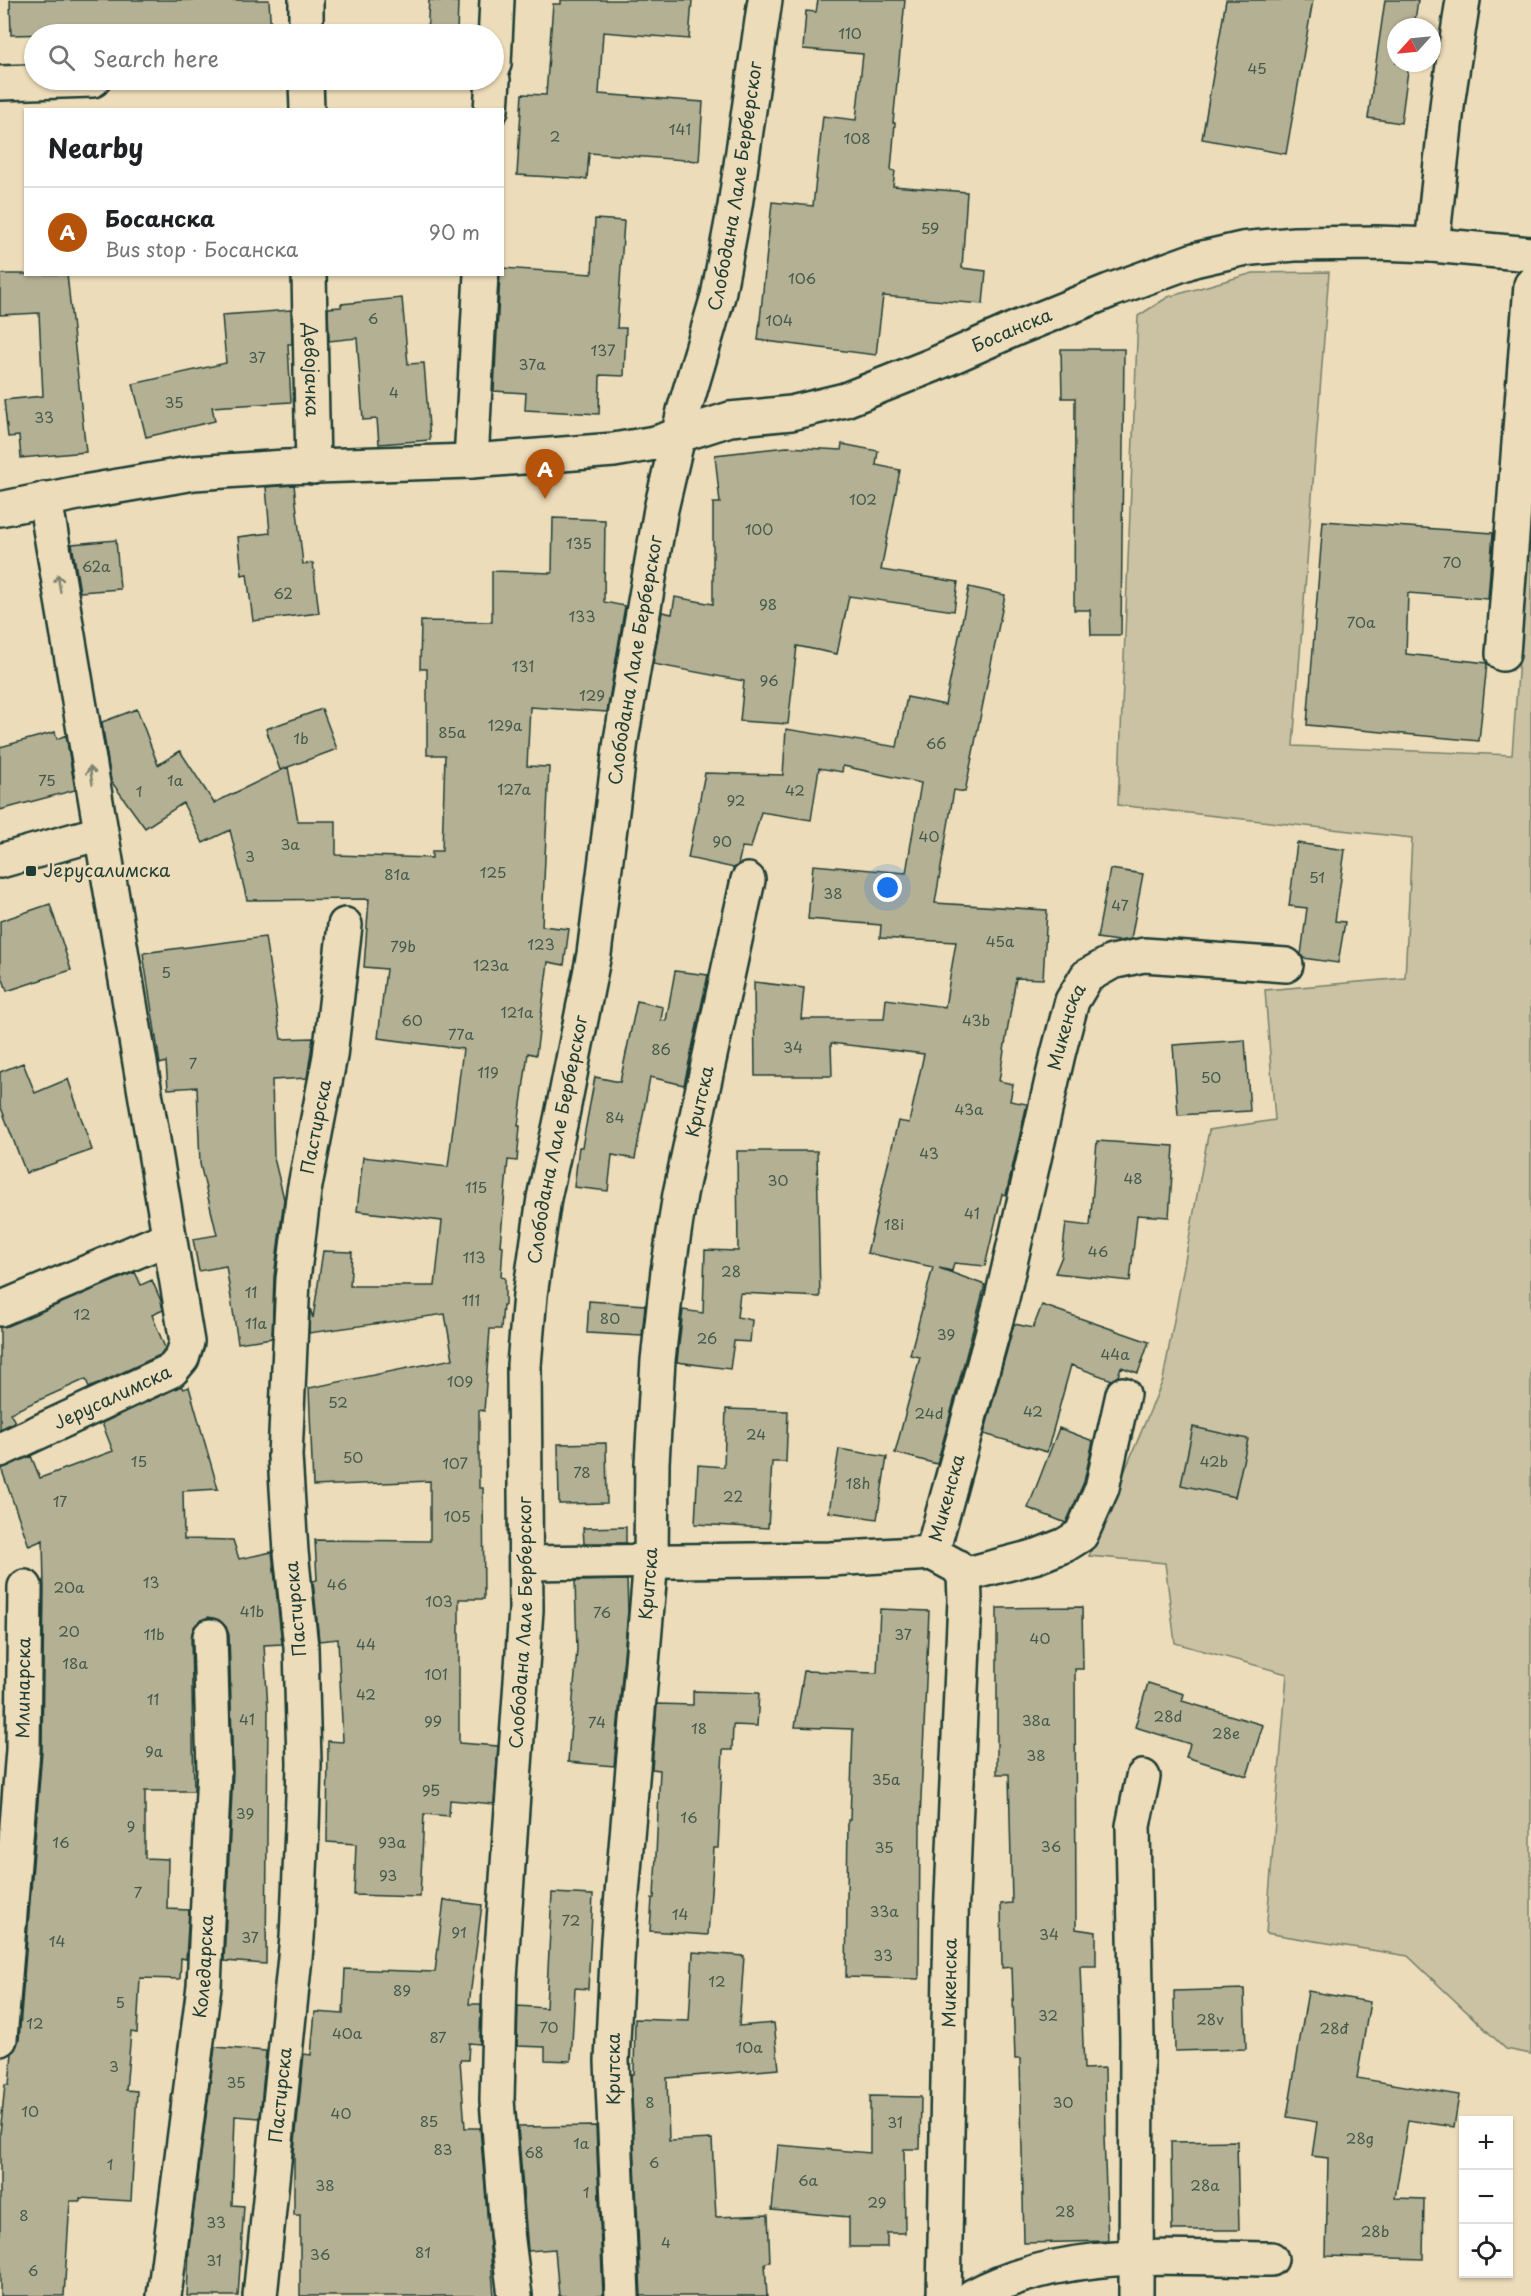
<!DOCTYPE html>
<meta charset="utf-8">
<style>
:root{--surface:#fff;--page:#f6f6f6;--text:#202124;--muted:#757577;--line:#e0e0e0;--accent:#b45309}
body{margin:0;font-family:"Playpen Sans",sans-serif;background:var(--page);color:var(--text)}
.controls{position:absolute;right:18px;bottom:18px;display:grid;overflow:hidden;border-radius:0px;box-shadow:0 2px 4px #0004}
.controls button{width:54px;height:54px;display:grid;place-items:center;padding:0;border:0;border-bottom:2px solid var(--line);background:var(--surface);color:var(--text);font:30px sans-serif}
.compass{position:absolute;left:1387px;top:18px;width:54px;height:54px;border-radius:50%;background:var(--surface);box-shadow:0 2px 4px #0004;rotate:243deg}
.you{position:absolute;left:888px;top:888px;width:21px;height:21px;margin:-15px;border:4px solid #fff;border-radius:50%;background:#1a73e8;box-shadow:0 0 0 9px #1a73e833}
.badge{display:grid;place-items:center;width:39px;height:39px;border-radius:50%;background:var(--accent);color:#fff;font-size:20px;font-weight:700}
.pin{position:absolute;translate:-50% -50px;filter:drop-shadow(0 2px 3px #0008)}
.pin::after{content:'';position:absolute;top:32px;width:21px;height:18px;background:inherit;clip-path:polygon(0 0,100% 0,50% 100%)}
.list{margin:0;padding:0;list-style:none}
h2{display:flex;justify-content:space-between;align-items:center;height:78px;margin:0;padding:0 24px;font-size:26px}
h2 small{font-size:20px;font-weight:400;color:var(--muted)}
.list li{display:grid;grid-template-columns:39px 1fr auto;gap:18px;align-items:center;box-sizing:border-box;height:90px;padding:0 24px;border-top:2px solid var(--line)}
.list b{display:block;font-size:22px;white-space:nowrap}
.list p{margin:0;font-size:20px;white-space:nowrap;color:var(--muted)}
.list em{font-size:20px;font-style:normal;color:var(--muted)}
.icon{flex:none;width:33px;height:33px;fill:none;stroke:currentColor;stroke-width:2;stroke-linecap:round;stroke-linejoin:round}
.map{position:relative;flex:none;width:1531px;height:2296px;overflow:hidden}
.search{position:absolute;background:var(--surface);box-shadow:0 2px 4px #0004;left:24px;top:24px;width:480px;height:66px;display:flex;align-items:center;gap:15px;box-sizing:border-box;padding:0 21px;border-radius:33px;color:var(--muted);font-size:22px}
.panel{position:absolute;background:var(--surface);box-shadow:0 2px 4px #0004;left:24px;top:108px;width:480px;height:168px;border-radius:0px}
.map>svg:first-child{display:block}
.green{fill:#cbc2a3;stroke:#75806c;stroke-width:1.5}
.building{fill:#b4b094;stroke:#1f3d34;stroke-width:1.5}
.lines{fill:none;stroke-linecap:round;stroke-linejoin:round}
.minor-casing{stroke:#1f3d34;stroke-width:38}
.minor{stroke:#eddcb9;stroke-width:33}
.oneway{stroke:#7c8570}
.poi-dot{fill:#1f3d34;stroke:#eddcb9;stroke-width:2}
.labels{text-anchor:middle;stroke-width:5;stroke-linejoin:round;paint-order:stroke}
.number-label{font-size:15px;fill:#445a4c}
.street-label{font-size:18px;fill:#1f3d34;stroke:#eddcb9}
.poi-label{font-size:18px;fill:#1f3d34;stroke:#eddcb9;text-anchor:start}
</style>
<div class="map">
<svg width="1531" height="2296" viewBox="0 0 1531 2296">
<rect width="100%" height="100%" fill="#eddcb9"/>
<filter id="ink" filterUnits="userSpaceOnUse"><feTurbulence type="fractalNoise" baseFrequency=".0167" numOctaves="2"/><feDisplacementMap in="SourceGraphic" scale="12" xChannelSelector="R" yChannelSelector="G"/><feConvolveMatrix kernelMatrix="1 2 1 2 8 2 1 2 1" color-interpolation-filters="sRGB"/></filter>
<g filter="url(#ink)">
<path class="green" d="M1329 272 1293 746 1512 755 1531 497V2054L1506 2049 1408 1956 1266 1933 1287 1674 1175 1643 1165 1563 1089 1556 1163 1380 1209 1130 1275 1120 1265 990 1405 978 1412 838 1118 805 1138 316 1168 297 1253 273Z"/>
<path class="building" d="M10 0H269L271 34H210V31L154 34H105V33L11 35Z
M429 0 458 2 457 34H427Z
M561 0H692L689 39 603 32 599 94 703 102 699 161 589 153 587 179 517 175 522 94 546 95 553 4H561Z
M818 0H905L893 123H895L891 170 895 171 893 186 967 192 962 268 986 271 983 304 883 296 876 355 758 340 772 202 813 206 823 116 856 120 863 54 803 49 806 11 816 12Z
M1226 0H1313L1286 154 1202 139Z
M1385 0H1418L1414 27H1396V63H1409L1401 123 1368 118Z
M595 219 624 221 617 328H626L624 376 600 375 599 414 525 410 526 393 494 391 500 274H502V268L592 274Z
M0 274H67L86 452 21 458 19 436 8 437 4 400 43 396 39 313 0 315Z
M402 298 408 364 424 363 430 440 379 444 377 419 363 420 357 338 329 341 328 308 341 307V304Z
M291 310 292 344H288L291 402 212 407 215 421 146 437 133 384 226 363 222 315Z
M1061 349H1124L1121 635H1091L1090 610H1074L1075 398H1062Z
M842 444 878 451 876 465 900 470 881 570 958 582 954 611 849 596 837 654 797 646 788 724 740 721 744 681 653 664 662 612 672 614 675 597 713 604V503H720L715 455 787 447 841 450Z
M294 485 303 564 313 563 319 613 253 621 247 574 242 575 238 537 270 533 266 487Z
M553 518 605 520 604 602 625 606 607 712 530 707 527 766 549 767 542 926 569 929 564 965 548 962 536 1055 528 1053 518 1126H520L517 1161 508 1160 500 1245 503 1246 501 1277 505 1278V1305H503L501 1329H490L484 1411 479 1410V1488H483L484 1599H459V1743L498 1746 494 1804 450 1800 449 1816 424 1814 420 1897 354 1895 356 1844 327 1842 328 1741 343 1742 338 1639 319 1641 313 1581 317 1580 315 1540 430 1541V1481L313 1486 309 1388 453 1359 445 1314 309 1333 310 1308 313 1318 323 1251 352 1252 350 1286H435L442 1221 357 1211 363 1157 448 1167 463 1049 378 1038 386 969 364 967 369 899 247 900 230 830 203 843 183 803 145 828 111 781 102 722 137 709 158 765 180 751 214 803 288 767 298 821H336V855L432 858V851H442L445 755H427V669H420L421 621 492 622V571L552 573Z
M1323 521 1493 533 1488 599 1408 593 1406 654 1487 663 1479 741 1307 725Z
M116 540 120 589 80 592 72 544Z
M969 587 1005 595 965 792 954 790 935 903 1047 910 1043 979 1016 978 999 1081 1013 1084 1010 1101 1027 1104 1006 1195 1002 1194 985 1266 954 1263 952 1271 939 1268 985 1285 937 1464 895 1453 920 1357 910 1355 933 1267 867 1253 898 1121 909 1123 924 1054 831 1043 832 1076H755L754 982 804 988 801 1019H884L886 999 945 1007 956 942 880 938 881 925 808 919 813 865 906 873 921 783 843 766 842 772 819 768 811 820 761 812 751 848 742 847 738 865 734 868 688 858 705 773 783 775 786 729 897 747 907 697 945 705Z
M322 709 337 749 280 770 266 729Z
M55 732 57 739 66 735 75 790 0 810V747Z
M1297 843 1345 850 1335 921 1345 922 1338 963 1303 958 1301 955 1307 908 1289 906Z
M1110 869 1143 874 1131 939 1118 941 1097 938Z
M50 904 71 970 7 991 0 970V921Z
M265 937 281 1039 313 1038 307 1078 272 1080 274 1158 284 1199 274 1277 272 1338 238 1343 226 1266 199 1271 193 1239 217 1235 200 1164 197 1087 168 1089 166 1062 160 1064 143 953Z
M675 971 708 975 684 1085 650 1077 635 1159 612 1155 608 1191 574 1187 579 1147H582L595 1077 620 1082 637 1001 663 1007 661 1020 666 1021Z
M1245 1040 1250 1111 1178 1115 1173 1045Z
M23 1063 35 1093 68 1079 92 1150 26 1173 0 1105V1072Z
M1097 1141 1174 1146 1169 1217 1137 1215 1130 1281 1055 1273 1062 1256 1066 1223 1090 1226Z
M737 1151H817L820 1297 740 1293 737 1317 752 1320 750 1342 734 1341 730 1369 677 1362 683 1310 703 1313 705 1250 738 1251Z
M135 1272 141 1285 152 1280 161 1301 163 1310 152 1315 165 1348 160 1355 89 1388 86 1379 10 1413 15 1422 0 1429V1327L7 1326Z
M589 1301 645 1305 642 1336 587 1333Z
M1042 1305 1149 1342 1138 1373 1121 1367 1118 1376 1112 1380 1071 1365 1047 1452 984 1434 1014 1324 1033 1328Z
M181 1386 183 1389 189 1387 218 1489 183 1491 184 1539 233 1540 239 1559 272 1552 282 1644 264 1645 268 1709 266 1964 224 1961 233 1771 229 1635 226 1627 219 1620 209 1617 201 1620 194 1627 191 1637 194 1791H145V1858L168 1859 167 1909 189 1910 186 1959 181 1958 180 1979 140 1978 137 2033 131 2032 126 2090 137 2091 131 2201 80 2198V2201H70L64 2296H0V2134L5 2085H9L12 2053 19 2040 42 1751 44 1587 43 1540 29 1546 1 1468 31 1456 40 1478 113 1451 102 1423Z
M726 1409 788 1411 786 1462H772L768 1528 695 1524 698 1465 724 1467Z
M1193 1427 1248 1439 1235 1497 1181 1485Z
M1059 1428 1093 1441 1084 1482 1066 1523 1028 1508Z
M606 1443 607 1503 559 1504 558 1444Z
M839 1449 887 1457 877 1519 829 1512Z
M626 1527V1543H584L583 1528Z
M627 1580 628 1611 614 1766 568 1762 577 1649 575 1581Z
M1082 1607 1083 1669H1075L1076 1929 1096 1932V1966H1080L1084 2069 1105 2068 1106 2136H1104L1108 2241 1024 2243 1020 2059H1015L1012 1967 1002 1968 1001 1904 1012 1903 1009 1774H997V1608Z
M880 1609 929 1611 920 1821 919 1979 846 1977 848 1820H850L853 1729 795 1727 804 1671 877 1673Z
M1148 1683 1184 1694 1182 1701 1263 1725 1247 1776 1186 1757 1190 1744 1135 1727Z
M693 1691 759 1693 757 1726 733 1725 732 1750H723L718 1848H714L708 1935 650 1931 652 1898H654L660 1770 652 1769 657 1704 693 1705Z
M552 1893 593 1895 588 1989 575 1988 571 2061 545 2060V2047L517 2046 518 2006 546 2008Z
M444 1900 482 1905 469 2004H481L480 2044 469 2043 468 2060H460L465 2128H480L494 2296H300V2215H294V2152L304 2054 311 2055 315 2012 343 2014 345 1969 435 1972Z
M693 1952 744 1956 739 2026 774 2023 779 2069 667 2078 669 2141 712 2139 716 2217 768 2215 770 2262 765 2263 767 2296H641L631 2074H634L635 2019 689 2021Z
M1244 1989 1246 2049 1175 2051 1174 1991Z
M1308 1991 1370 2002 1357 2078 1459 2095 1454 2127 1408 2120 1395 2198 1424 2199 1423 2259 1326 2256 1328 2158 1312 2156 1317 2122 1287 2117Z
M215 2047 266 2051 260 2118 235 2116 232 2205 244 2206 238 2296H187L189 2247Z
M870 2096 921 2097 920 2149H904L905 2233H887V2247H849V2217L772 2210 778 2145 870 2153Z
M596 2126 603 2296H559L555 2249 528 2251 518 2127Z
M1237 2141 1239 2230H1172L1171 2142Z"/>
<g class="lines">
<defs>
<g id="minor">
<path d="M306 34V0"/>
<path d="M494 64 497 0"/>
<path d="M306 80 307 110"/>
<path d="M0 83 93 80"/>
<path d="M491 110 493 80"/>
<path d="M1432 245 1448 98 1463 0"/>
<path id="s1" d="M309 274 313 467"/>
<path d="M471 461 481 274"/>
<path id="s2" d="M0 509 78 493 194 473 285 467 471 461 614 450 655 443 730 419 791 413 845 400 933 365 1017 328 1109 291 1194 260 1242 249 1294 244 1377 243 1432 245 1531 254"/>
<path d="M1503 654 1531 285"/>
<path d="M0 861 100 833"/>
<path d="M0 1309 168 1238"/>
<path id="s3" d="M0 1450 172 1370 182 1358 187 1342 45 499"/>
<path id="s4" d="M932 1553 1002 1298 1058 1054 1072 1001 1087 976 1112 962 1144 955 1286 965"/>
<path d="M932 1553 956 1566 964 1575 965 1600 951 1918 944 2296"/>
<path d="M526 1563 830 1559 932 1553"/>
<path d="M964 1575 1037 1556 1065 1545 1081 1535 1102 1488 1123 1394"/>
<path id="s5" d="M0 2039 23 1750 25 1587"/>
<path id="s6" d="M164 2296 204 1986 214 1770 210 1636"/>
<path id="s7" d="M260 2296 297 1938 302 1828 304 1764 301 1647 291 1552 285 1456 293 1279 304 1191 330 1056 345 925"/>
<path id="s8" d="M515 2296 507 2232 497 2100 500 1978 526 1610 524 1365 530 1295 544 1198 561 1120 594 954 621 740 661 509 684 411 718 296 735 206 765 0"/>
<path id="s9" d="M622 2296 612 2061 618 1940 651 1560 652 1463 658 1360 668 1271 680 1194 748 880"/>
<path d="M973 2296C1064 2247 1171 2258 1271 2259"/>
<path d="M1136 2296 1137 2041 1133 1826 1143 1777"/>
</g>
</defs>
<use href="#minor" class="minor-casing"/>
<use href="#minor" class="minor"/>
</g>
<defs><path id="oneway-shaft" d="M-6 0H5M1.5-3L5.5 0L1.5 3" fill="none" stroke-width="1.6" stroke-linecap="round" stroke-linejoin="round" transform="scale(1.5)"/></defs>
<g class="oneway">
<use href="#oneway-shaft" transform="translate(59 583) rotate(-99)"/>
<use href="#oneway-shaft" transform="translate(91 775) rotate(-99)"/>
</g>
</g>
<rect class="poi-dot" x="25" y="865" width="12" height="12" rx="3"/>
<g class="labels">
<g class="number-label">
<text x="850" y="39">110</text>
<text x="1257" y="74">45</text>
<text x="680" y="135">141</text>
<text x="555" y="142">2</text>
<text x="857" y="144">108</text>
<text x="930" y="234">59</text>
<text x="802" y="284">106</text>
<text x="373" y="324">6</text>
<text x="779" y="326">104</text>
<text x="603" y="356">137</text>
<text x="257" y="363">37</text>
<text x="532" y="370">37a</text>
<text x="394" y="398">4</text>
<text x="174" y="408">35</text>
<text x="44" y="423">33</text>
<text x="863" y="505">102</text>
<text x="759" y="535">100</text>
<text x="579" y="549">135</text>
<text x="1452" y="568">70</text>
<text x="96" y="572">62a</text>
<text x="283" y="599">62</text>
<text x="768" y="610">98</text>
<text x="582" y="622">133</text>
<text x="1361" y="628">70a</text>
<text x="523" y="672">131</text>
<text x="769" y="686">96</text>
<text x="592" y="701">129</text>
<text x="505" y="731">129a</text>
<text x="452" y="738">85a</text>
<text x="301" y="744">1b</text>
<text x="936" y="749">66</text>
<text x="47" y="786">75</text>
<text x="175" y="786">1a</text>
<text x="514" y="795">127a</text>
<text x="795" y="796">42</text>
<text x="139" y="797">1</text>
<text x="736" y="806">92</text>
<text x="929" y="842">40</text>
<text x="722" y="847">90</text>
<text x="290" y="850">3a</text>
<text x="250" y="862">3</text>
<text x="493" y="878">125</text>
<text x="397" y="880">81a</text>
<text x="1317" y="883">51</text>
<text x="833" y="899">38</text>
<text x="1120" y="911">47</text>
<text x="1000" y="947">45a</text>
<text x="541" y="950">123</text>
<text x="403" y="952">79b</text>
<text x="491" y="971">123a</text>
<text x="166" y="978">5</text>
<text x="517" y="1018">121a</text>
<text x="412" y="1026">60</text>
<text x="976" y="1026">43b</text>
<text x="461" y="1040">77a</text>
<text x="793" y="1053">34</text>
<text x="661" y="1055">86</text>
<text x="193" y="1069">7</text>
<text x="488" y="1078">119</text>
<text x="1211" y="1083">50</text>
<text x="969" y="1115">43a</text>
<text x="615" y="1123">84</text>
<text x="929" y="1159">43</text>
<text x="1133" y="1184">48</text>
<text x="778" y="1186">30</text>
<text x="476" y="1193">115</text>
<text x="972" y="1219">41</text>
<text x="894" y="1230">18i</text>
<text x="1098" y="1257">46</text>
<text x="474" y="1263">113</text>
<text x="731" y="1277">28</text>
<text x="251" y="1298">11</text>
<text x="471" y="1306">111</text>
<text x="82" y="1320">12</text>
<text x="610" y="1324">80</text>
<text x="256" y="1329">11a</text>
<text x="946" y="1340">39</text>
<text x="707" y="1344">26</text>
<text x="1115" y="1360">44a</text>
<text x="460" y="1387">109</text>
<text x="338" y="1408">52</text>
<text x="1033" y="1417">42</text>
<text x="929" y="1419">24d</text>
<text x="756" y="1440">24</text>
<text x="353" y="1463">50</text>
<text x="139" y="1467">15</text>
<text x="1214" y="1467">42b</text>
<text x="455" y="1469">107</text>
<text x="582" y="1478">78</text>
<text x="858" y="1489">18h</text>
<text x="733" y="1502">22</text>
<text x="60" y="1507">17</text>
<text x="457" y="1522">105</text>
<text x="151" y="1588">13</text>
<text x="337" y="1590">46</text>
<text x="69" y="1593">20a</text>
<text x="439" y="1607">103</text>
<text x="252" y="1617">41b</text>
<text x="602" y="1618">76</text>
<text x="69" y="1637">20</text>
<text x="154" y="1640">11b</text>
<text x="903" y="1640">37</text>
<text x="1040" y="1644">40</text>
<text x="366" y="1650">44</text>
<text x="75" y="1669">18a</text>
<text x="436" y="1680">101</text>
<text x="366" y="1700">42</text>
<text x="153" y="1705">11</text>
<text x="1168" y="1722">28d</text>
<text x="247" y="1725">41</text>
<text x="1036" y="1726">38a</text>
<text x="433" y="1727">99</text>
<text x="597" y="1728">74</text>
<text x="699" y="1734">18</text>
<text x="1226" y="1739">28e</text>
<text x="154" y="1757">9a</text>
<text x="1036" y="1761">38</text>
<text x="886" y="1785">35a</text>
<text x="431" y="1796">95</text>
<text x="245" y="1819">39</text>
<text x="689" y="1823">16</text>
<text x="131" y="1832">9</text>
<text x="61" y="1848">16</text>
<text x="392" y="1848">93a</text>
<text x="1051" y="1852">36</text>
<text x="884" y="1853">35</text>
<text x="388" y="1881">93</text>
<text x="138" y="1898">7</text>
<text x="884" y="1917">33a</text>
<text x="680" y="1920">14</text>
<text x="571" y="1926">72</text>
<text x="459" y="1938">91</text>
<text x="1049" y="1940">34</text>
<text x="250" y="1943">37</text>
<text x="57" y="1947">14</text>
<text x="883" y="1961">33</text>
<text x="717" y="1987">12</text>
<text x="402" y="1996">89</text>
<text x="120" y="2008">5</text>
<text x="1048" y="2021">32</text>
<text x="1210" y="2025">28v</text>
<text x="35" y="2029">12</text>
<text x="549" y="2033">70</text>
<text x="1334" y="2034">28đ</text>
<text x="347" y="2039">40a</text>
<text x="438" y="2043">87</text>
<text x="749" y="2053">10a</text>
<text x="114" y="2072">3</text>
<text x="236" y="2088">35</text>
<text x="650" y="2108">8</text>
<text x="1063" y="2108">30</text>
<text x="30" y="2117">10</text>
<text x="341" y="2119">40</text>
<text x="429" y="2127">85</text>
<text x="895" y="2128">31</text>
<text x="1360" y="2144">28g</text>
<text x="581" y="2149">1a</text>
<text x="443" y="2155">83</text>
<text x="534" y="2158">68</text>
<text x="654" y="2168">6</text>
<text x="110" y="2170">1</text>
<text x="808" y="2186">6a</text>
<text x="325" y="2191">38</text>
<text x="1205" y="2191">28a</text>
<text x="586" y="2198">1</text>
<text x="877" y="2208">29</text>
<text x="1065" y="2217">28</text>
<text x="24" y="2221">8</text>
<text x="216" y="2228">33</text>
<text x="1375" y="2237">28b</text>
<text x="666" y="2248">4</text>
<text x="423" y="2258">81</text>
<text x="320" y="2260">36</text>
<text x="214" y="2266">31</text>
<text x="33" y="2276">6</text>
</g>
<g class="street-label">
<text dy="6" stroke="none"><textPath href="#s8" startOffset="2132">Слободана Лале Берберског</textPath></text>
<text dy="6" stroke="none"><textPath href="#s2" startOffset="1036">Босанска</textPath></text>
<text dy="6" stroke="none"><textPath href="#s1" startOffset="96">Девојачка</textPath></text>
<text dy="6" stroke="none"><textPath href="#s8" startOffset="1647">Слободана Лале Берберског</textPath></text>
<text dy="6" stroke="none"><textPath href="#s4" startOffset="543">Микенска</textPath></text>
<text dy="6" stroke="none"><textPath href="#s9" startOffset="1200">Критска</textPath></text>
<text dy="6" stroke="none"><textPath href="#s7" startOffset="1174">Пастирска</textPath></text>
<text dy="6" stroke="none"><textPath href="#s8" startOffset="1161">Слободана Лале Берберског</textPath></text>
<text dy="6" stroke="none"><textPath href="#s3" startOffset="124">Јерусалимска</textPath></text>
<text dy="6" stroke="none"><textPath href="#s4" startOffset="57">Микенска</textPath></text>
<text dy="6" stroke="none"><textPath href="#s9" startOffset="714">Критска</textPath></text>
<text transform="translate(296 1609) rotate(-95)" y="6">Пастирска</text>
<text dy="6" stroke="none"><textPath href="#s8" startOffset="675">Слободана Лале Берберског</textPath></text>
<text dy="6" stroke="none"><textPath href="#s5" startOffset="352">Млинарска</textPath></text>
<text dy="6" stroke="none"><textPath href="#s6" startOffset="332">Коледарска</textPath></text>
<text transform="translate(950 1983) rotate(-89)" y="6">Микенска</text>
<text transform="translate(614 2069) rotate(-90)" y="6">Критска</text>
<text dy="6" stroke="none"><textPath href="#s7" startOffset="202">Пастирска</textPath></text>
</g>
<g class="poi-label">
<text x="43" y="877">Јерусалимска</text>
</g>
</g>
</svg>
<div class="controls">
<button>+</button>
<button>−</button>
<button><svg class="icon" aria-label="locate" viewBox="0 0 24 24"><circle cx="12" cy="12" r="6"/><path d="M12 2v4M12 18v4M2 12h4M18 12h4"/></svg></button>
</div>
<svg class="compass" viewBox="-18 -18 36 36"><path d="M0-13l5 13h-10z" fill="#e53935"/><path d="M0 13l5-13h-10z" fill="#757577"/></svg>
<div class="you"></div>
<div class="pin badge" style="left:545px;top:499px">A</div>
<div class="search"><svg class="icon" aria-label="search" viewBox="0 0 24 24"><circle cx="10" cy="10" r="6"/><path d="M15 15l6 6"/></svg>Search here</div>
<section class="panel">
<h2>Nearby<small></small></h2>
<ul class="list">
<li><span class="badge">A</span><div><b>Босанска</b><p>Bus stop · Босанска</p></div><em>90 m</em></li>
</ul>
</section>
</div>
